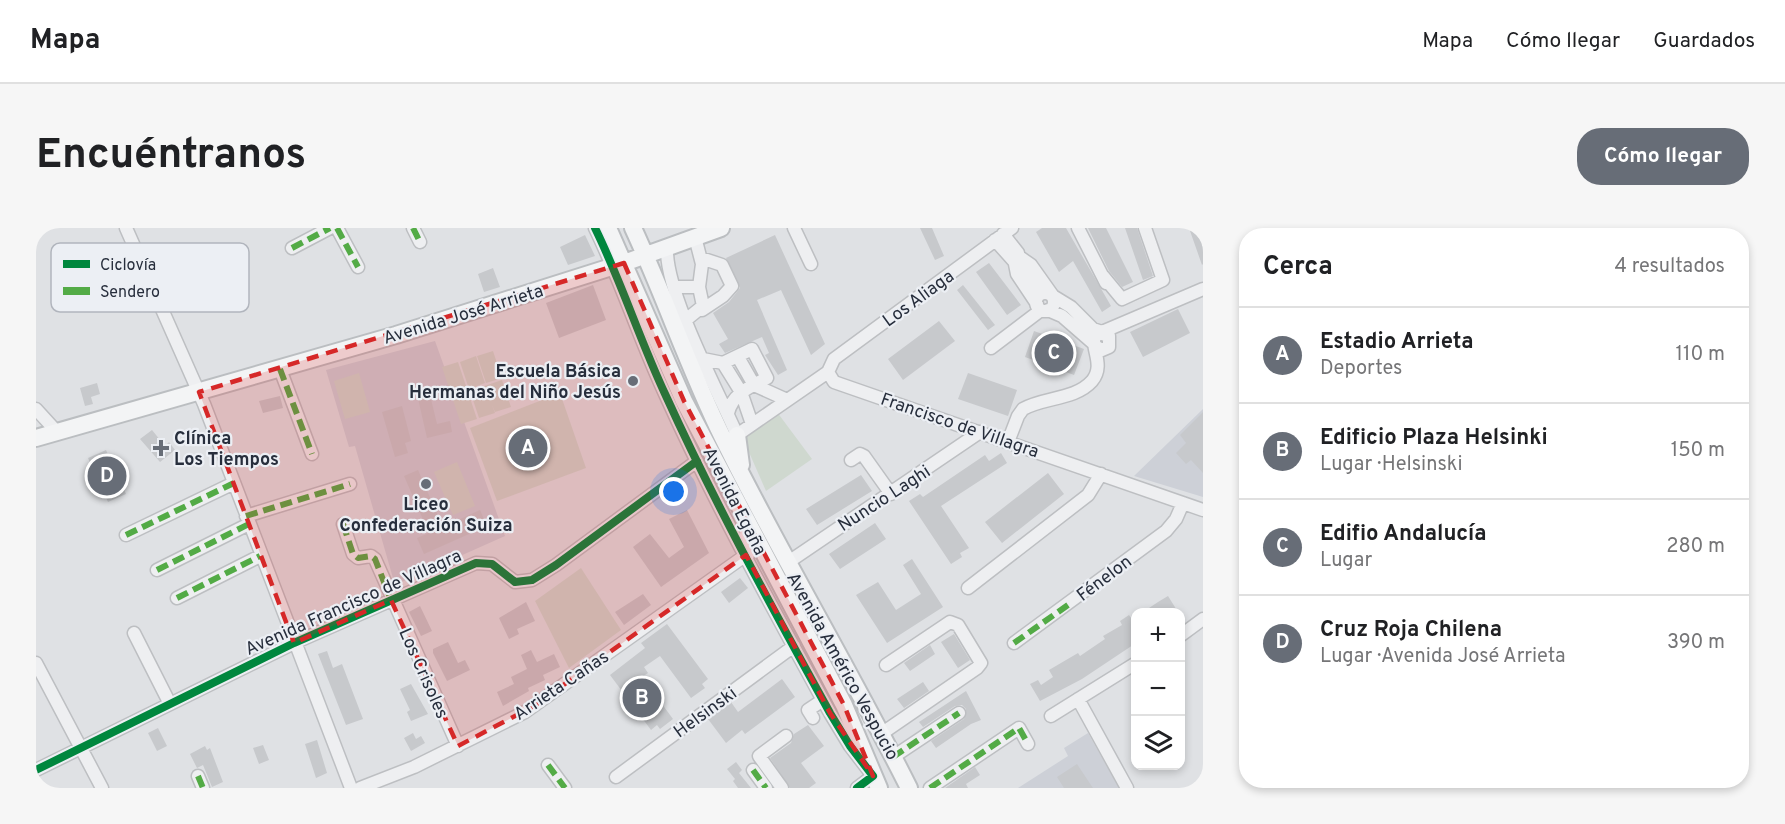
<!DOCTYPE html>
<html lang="es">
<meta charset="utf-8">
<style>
:root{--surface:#fff;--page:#f6f6f6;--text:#202124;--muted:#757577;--line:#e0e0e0;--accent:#676d77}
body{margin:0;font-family:Overpass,sans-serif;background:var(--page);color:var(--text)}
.controls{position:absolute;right:18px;bottom:18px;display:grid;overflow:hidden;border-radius:12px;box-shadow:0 3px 9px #0003}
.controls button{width:54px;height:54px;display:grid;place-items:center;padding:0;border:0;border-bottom:2px solid var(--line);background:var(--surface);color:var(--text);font:30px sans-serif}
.you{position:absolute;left:638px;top:264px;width:21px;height:21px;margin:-15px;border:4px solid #fff;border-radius:50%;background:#1a73e8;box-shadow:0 0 0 9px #1a73e833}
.badge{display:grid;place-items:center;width:39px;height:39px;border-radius:50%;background:var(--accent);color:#fff;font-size:20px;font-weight:700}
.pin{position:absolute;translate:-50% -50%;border:3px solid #fff;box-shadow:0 2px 6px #0006}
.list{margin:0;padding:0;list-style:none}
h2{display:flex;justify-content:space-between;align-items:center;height:78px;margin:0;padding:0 24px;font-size:26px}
h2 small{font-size:20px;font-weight:400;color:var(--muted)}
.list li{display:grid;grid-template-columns:39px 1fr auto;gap:18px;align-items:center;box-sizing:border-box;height:96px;padding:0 24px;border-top:2px solid var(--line)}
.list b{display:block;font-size:22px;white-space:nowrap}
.list p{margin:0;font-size:20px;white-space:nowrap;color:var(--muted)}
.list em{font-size:20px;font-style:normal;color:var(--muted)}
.icon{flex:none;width:33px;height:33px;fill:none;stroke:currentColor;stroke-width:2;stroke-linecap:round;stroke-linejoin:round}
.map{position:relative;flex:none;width:1167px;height:560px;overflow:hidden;border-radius:24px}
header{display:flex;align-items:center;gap:36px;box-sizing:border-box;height:84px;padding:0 30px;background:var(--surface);border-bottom:2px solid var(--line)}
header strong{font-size:28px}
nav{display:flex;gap:33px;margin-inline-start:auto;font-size:21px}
.intro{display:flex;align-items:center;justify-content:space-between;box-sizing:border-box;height:144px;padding:0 36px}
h1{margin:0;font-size:42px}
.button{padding:15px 27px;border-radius:24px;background:var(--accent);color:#fff;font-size:21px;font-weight:700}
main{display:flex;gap:36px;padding:0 36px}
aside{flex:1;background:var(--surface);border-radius:24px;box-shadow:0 3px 9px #0003}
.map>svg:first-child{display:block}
.built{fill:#cdd0d7}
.green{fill:#cfd8cf}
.building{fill:#c7c9cc}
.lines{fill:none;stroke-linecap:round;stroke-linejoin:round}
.minor-casing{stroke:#bdbfc2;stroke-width:15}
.major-casing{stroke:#bbbec1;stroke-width:20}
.minor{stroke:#eeeff1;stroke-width:12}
.major{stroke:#f3f4f5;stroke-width:16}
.quiet{stroke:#53ab46;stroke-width:6;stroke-dasharray:12 6;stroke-linecap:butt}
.cycleway-casing{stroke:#eceff4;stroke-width:11}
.cycleway{stroke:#00873e;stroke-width:8}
.marked{fill:#d62828;fill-opacity:0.2;stroke:#d62828;stroke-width:4.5;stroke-dasharray:12 8;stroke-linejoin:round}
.poi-dot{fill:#676d77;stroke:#eceff4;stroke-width:2}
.labels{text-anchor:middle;stroke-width:4.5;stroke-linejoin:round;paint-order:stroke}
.street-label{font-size:18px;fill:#272e3c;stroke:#eceff4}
.poi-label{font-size:18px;font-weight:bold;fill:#272e3c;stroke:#eceff4;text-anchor:end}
.key{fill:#eceff4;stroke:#b1b5bd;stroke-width:1.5}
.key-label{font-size:16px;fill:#272e3c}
</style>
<header>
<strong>Mapa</strong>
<nav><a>Mapa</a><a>Cómo llegar</a><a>Guardados</a></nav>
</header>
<div class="intro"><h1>Encuéntranos</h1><a class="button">Cómo llegar</a></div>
<main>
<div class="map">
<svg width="1167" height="560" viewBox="0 0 1167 560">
<rect width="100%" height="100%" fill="#dfe1e4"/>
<path class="built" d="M399 113 469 308 359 357 319 218 313 219 290 142Z
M1167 181V269L1098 248Z
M1052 505 1083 560H982L1032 528 1028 520Z"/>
<path class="green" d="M457 123 466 150 450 155 441 128Z
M440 128 449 155 433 161 424 134Z
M422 134 431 161 415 166 406 139Z
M323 145 334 184 309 191 298 153Z
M466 152 475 179 459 184 456 177 459 185 443 190 434 163Z
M432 164 441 191 425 196 416 169Z
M524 165 550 240 461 273 434 200Z
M741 184 776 231 730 263 709 215 710 207Z
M421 234 439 278 417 287 398 244Z
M545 340 585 402 533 440 499 373Z"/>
<path class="building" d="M884 0H896L908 28 899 32Z
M1006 0H1030L1075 78 1066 84 1037 33 1023 44 1000 4Z
M1052 0H1070L1097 54 1086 59 1073 43Z
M1089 0H1101L1117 48 1107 52Z
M1153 0H1167V36L1166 37Z
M549 7 559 28 532 37 524 19Z
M739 7 789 116 775 127 745 62 721 72 751 142 742 147 729 127 733 125 726 109 689 125 683 116 692 111 677 85 693 74 704 60 690 30Z
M953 35 985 77 971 87 940 44Z
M457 40 464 59 448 64 442 46Z
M557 57 570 92 523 110 510 75Z
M927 57 959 97 952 102 921 62Z
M1142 81 1154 105 1107 129 1094 104Z
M903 93 919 113 867 152 852 131Z
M998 103 1048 121 1038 147 989 129Z
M932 145 981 162 972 188 922 171Z
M61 155 64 166 55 169 57 176 49 178 44 160Z
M393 163 401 196 414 193 416 204 391 210 381 166Z
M244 168 247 180 227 185 223 173Z
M366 178 375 213 369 215 372 225 359 229 346 184Z
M1167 184V245L1155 232 1150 236 1140 225 1150 215 1144 207Z
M116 202 129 218 133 214 139 222 124 234 104 211Z
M70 222 90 266 72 274 52 230Z
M965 225 971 235 905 278 933 320 924 325 926 329 915 336 873 273 884 266 887 269 949 227 953 233Z
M382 242 407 299 444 282 451 298 388 326 381 310 393 305 368 248Z
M1012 245 1028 266 966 315 949 294Z
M825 247 836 263 781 297 770 281Z
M651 282 673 325 625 359 597 319 614 306 633 330 648 319 633 291Z
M839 295 850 311 804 341 793 326Z
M876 331 907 379 851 415 820 367 842 354 860 382 885 366 867 337Z
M704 350 712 360 693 375 685 364Z
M607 366 615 377 588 397 579 384Z
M1132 368 1142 384H1107L1122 374Z
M490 374 499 393 481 401 483 406 473 411 463 390Z
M384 378 396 403 385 408 373 384Z
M1093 387 1100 397V415L1046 451 1004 473 994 456 1002 452 1005 457 1017 449 1013 442 1042 425 1044 428 1069 411 1067 408 1086 397 1084 393Z
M631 396 672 451 666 456 669 460 655 470 624 428 608 439 612 445 606 449 637 491 624 501 621 497 615 502 574 447 609 420 605 415Z
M918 406 934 432 922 440 905 414Z
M412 414 422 435 429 432 434 442 411 453 397 425V421Z
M894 417 899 426 874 443 868 435Z
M495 422 501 434 518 426 524 439 507 447 509 452 492 460 493 463 467 478 461 464 478 456 475 449 491 441 485 427Z
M291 423 297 440 306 436 327 491 310 497 282 426Z
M746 451 759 469 709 506 706 502 690 515 672 491 695 474 702 484Z
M887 454 893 463 868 480 861 471Z
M375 456 392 486 375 493 371 484 374 482 364 461Z
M930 463 945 492 935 496 900 520 895 513 928 491 930 481 926 477 919 478 887 499 883 494Z
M772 497 788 518 765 535 780 555 773 560H754L734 530 755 515 758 506Z
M122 500 131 518 121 523 112 505Z
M377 505 380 511 385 508 389 515 375 523 368 510Z
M281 512 291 545 280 550 269 516Z
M227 517 233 532 223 536 217 520Z
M169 518 171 522 174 520 187 554 176 559 167 537 161 540 154 526Z
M700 534 706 542 703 545 715 560H702L697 553 699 551 691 541Z
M1041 536 1057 560H1028L1021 549Z
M939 539 944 547 930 556 932 560H909Z"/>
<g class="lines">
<defs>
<path id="minor" d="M90 0 168 176 315 560
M301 0 322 39
M377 0 384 14
M559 0C586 55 604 113 630 168 679 276 737 381 794 485L814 518 837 548 821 560
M758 0 775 36
M1042 0 1070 55
M967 6 982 25 984 36
M959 12 1000 58
M631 18C628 63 682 163 701 207L792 144
M256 20 294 0
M665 30 686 37 696 58 687 68 666 82
M985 30 995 37 1017 68 1035 79 1057 101 1066 104 1167 61
M979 36 981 46 1001 76
M1067 48 1086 71 1127 52 1109 0
M639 59H663
M1000 74a9 9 0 1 1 18 0a9 9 0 1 1-18 0Z
M1012 82 1026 88 1057 115
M651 91 667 78 663 59 666 36 659 9
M955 120 1005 82
M702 129 718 157 749 171
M662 130 687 135 716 121 731 150C714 159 697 165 692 185
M687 135 705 164 716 196
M244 141 276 226
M792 144 798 154 1167 282
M792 144 798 131 976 0
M0 181 21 204
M972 214 982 188 987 181C1008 169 1039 172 1056 153 1071 135 1050 116 1062 105L1073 108V119L1066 122 1059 118
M815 232 824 226 828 228 855 266
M210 288 314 256
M307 296 317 326 322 330 335 328 339 331 422 518
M90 307 198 255
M751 335 944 204
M121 342 213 296
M932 360 1052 267 1065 246
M141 370 224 328
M98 405 134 476
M1144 408 1167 391
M978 415 1130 303 1140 291 1147 275
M0 435 66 560
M1042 471 1091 560
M1015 488 1100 435
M777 490 772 482 787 472
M845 506 941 440 945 435 922 397 914 394 850 437
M857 529 923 485
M512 537 529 560
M0 542 258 415 440 335 456 336 479 354 496 352 520 337 661 233
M717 542 730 560
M162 548 167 560
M580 549 758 418
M324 560 378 539 489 484 710 327
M746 560 723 528 750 508
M894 560 983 500 992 516"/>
<path id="major" d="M572 0 648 173 808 477 843 560
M597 0C629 69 653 141 687 210 745 328 814 442 873 560
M701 207 705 237
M0 210 360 107 588 35 685 0
M710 327 713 297"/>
</defs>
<use href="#minor" class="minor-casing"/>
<use href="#major" class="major-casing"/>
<use href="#minor" class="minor"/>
<use href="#major" class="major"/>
<path class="quiet" d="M301 0 322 39
M377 0 384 14
M256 20 294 0
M244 141 276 226
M210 288 314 256
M307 296 317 326 322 330 335 328 339 331 355 372
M90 307 198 255
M121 342 213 296
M141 370 224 328
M978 415 1032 377
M857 529 923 485
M512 537 529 560
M717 542 730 560
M162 548 167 560
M894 560 983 500 992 516"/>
<defs>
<path id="cycleway" d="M559 0C586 55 604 113 630 168 679 276 737 381 794 485L814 518 837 548 821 560
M0 542 258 415 440 335 456 336 479 354 496 352 520 337 661 233"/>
</defs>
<use href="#cycleway" class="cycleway-casing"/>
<use href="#cycleway" class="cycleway"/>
</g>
<path class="marked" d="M588 35 648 173 808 477 837 548 794 485 710 327 498 478 422 518 355 372 258 415 163 164Z"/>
<g class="poi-dot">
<circle cx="597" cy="153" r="6"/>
<path d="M122 211h6v6h6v6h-6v6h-6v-6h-6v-6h6z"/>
<circle cx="390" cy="256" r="6"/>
</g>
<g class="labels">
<g class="street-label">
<text transform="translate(882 70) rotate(-36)" y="6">Los Aliaga</text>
<text transform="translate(427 86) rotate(-17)" y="6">Avenida José Arrieta</text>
<text transform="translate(924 197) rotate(19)" y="6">Francisco de Villagra</text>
<text transform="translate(848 270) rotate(-33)" y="6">Nuncio Laghi</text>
<text transform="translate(699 273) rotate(63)" y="6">Avenida Egaña</text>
<text transform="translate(1068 350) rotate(-37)" y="6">Fénelon</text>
<text transform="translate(317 374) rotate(-24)" y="6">Avenida Francisco de Villagra</text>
<text transform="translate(807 438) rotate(61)" y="6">Avenida Américo Vespucio</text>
<text transform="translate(388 445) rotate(66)" y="6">Los Crisoles</text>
<text transform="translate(525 457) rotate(-34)" y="6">Arrieta Cañas</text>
<text transform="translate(669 484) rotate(-36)" y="6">Helsinski</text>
</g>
<g class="poi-label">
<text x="585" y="149">Escuela Básica<tspan x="585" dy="21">Hermanas del Niño Jesús</tspan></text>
<text x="138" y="216" text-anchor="start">Clínica<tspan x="138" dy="21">Los Tiempos</tspan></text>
<text x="390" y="282" text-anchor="middle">Liceo<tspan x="390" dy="21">Confederación Suiza</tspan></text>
</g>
</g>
<rect x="15" y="15" width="198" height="69" rx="9" class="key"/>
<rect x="27" y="32" width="27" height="8" fill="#00873e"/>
<rect x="27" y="59" width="27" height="8" fill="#53ab46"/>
<g class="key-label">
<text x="64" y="42">Ciclovía</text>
<text x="64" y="69">Sendero</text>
</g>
</svg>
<div class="controls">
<button>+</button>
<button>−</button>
<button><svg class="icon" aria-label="layers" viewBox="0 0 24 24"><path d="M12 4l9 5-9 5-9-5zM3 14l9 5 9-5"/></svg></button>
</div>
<div class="you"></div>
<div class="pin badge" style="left:492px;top:220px">A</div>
<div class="pin badge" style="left:606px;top:470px">B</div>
<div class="pin badge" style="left:1018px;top:125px">C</div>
<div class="pin badge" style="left:71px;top:248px">D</div>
</div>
<aside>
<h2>Cerca<small>4 resultados</small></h2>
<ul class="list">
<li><span class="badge">A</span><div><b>Estadio Arrieta</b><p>Deportes</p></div><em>110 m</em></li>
<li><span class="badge">B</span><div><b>Edificio Plaza Helsinki</b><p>Lugar · Helsinski</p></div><em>150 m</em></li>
<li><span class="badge">C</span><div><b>Edifio Andalucía</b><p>Lugar</p></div><em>280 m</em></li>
<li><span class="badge">D</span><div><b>Cruz Roja Chilena</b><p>Lugar · Avenida José Arrieta</p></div><em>390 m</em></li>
</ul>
</aside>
</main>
